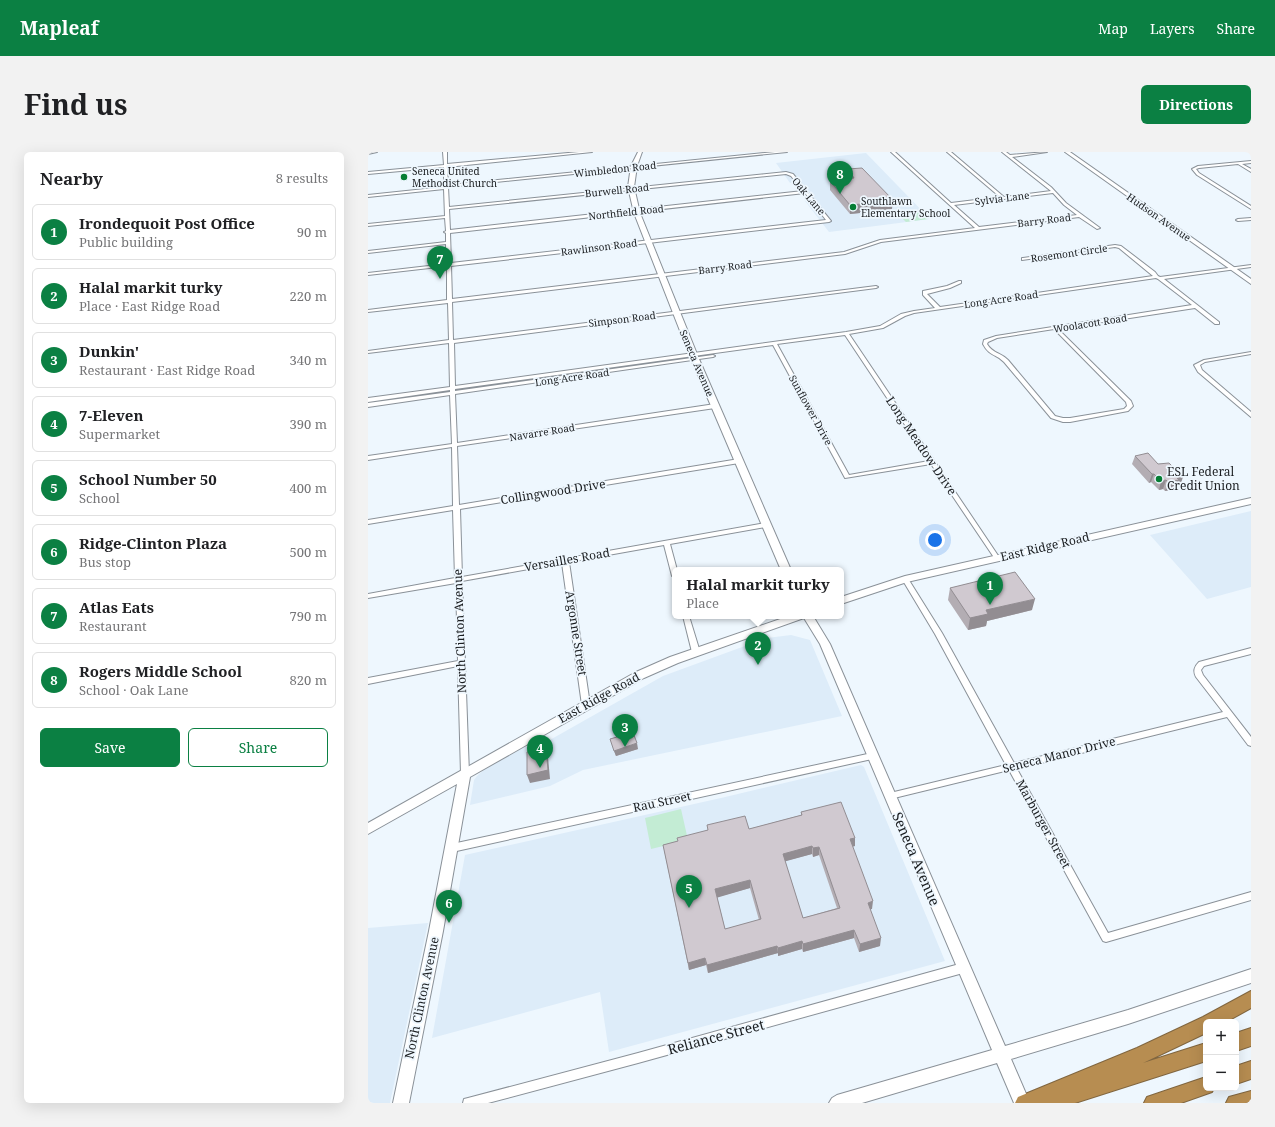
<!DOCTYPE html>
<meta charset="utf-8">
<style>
:root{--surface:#fff;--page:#f2f2f2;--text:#202124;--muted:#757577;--line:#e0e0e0;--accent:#0b8043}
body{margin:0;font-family:"Noto Serif",serif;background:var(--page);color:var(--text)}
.controls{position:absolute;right:12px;bottom:12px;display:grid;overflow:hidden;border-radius:6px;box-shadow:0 4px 16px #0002}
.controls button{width:36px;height:36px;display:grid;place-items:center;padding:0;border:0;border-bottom:1px solid var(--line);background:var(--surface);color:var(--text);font:20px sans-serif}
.you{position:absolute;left:567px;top:388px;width:14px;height:14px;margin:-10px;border:3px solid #fff;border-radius:50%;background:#1a73e8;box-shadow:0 0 0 6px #1a73e833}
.badge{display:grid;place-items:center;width:26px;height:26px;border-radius:50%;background:var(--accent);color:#fff;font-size:13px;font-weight:700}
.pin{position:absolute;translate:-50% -33px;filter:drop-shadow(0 1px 2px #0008)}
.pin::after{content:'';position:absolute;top:21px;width:14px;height:12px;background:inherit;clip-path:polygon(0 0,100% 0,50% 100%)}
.popup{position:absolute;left:304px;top:415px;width:172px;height:52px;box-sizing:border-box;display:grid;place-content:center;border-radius:6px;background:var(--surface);filter:drop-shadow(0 1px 3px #0005);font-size:13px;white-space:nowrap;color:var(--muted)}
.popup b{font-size:15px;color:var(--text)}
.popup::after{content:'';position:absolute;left:50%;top:100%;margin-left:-8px;border:8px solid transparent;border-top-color:var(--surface)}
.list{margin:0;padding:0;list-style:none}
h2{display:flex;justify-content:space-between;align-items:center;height:52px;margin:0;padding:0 16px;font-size:17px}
h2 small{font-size:13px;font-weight:400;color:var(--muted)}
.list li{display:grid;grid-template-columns:26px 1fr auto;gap:12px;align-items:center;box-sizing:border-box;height:56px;margin:0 8px 8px;padding:0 8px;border:1px solid var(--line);border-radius:6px}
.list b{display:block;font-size:15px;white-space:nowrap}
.list p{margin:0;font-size:13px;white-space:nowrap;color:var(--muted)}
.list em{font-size:13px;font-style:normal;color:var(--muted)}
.actions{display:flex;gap:8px;padding:12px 16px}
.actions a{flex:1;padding:9px 0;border:1px solid var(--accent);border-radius:6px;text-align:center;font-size:14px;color:var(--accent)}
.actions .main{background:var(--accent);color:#fff}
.map{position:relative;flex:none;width:883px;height:951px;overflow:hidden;border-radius:6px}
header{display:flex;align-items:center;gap:24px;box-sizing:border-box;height:56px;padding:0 20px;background:var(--accent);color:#fff}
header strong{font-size:19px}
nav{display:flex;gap:22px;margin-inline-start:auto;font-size:14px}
.intro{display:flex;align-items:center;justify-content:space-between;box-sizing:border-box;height:96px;padding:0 24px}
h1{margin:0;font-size:28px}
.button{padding:10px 18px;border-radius:6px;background:var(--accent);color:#fff;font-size:14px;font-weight:700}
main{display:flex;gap:24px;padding:0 24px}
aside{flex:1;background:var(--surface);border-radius:6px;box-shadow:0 4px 16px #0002}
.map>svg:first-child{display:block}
.built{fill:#ddecf9}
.green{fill:#c3ecd4}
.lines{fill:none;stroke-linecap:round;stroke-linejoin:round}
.street-casing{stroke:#8a9198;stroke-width:2}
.secondary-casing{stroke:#8a9198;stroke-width:2}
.highway-casing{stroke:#806640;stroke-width:2}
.street{fill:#fff;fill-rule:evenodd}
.secondary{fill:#fff;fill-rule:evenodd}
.highway{fill:#b78d51;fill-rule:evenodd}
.wall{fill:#b3adb3;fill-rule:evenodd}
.shaded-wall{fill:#928d92}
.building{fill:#d0c9d0;stroke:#928d92;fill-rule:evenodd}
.poi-dot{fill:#067d34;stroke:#eef7fe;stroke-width:1.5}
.labels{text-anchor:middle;stroke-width:3.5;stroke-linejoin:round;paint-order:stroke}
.far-street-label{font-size:10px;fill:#1b1e21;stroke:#eef7fe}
.far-poi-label{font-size:10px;fill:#1b1e21;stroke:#eef7fe;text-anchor:start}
.street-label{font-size:12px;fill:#1b1e21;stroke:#eef7fe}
.poi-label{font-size:12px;fill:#1b1e21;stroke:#eef7fe;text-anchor:start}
.near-street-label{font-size:14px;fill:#1b1e21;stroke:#eef7fe}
</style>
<header>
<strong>Mapleaf</strong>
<nav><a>Map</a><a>Layers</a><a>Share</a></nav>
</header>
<div class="intro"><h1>Find us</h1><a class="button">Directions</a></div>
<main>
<aside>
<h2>Nearby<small>8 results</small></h2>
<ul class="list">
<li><span class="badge">1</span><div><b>Irondequoit Post Office</b><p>Public building</p></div><em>90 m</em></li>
<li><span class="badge">2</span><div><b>Halal markit turky</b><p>Place · East Ridge Road</p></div><em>220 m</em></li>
<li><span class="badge">3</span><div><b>Dunkin'</b><p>Restaurant · East Ridge Road</p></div><em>340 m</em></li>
<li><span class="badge">4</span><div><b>7-Eleven</b><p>Supermarket</p></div><em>390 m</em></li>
<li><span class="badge">5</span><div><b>School Number 50</b><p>School</p></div><em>400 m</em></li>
<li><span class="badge">6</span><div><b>Ridge-Clinton Plaza</b><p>Bus stop</p></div><em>500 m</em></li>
<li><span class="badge">7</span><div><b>Atlas Eats</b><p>Restaurant</p></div><em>790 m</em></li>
<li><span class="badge">8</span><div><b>Rogers Middle School</b><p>School · Oak Lane</p></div><em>820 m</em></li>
</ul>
<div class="actions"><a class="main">Save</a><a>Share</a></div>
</aside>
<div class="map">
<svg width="883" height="951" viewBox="0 0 883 951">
<rect width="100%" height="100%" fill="#eef7fe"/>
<path class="built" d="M498 1 562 67 461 80 437 49 447 47 432 30 422 31 408 11Z
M883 359V435L839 447 782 383Z
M423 483 442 488 474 564 215 618 182 634 102 653 106 628 109 624 117 617 156 595 173 593 295 524 399 486Z
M493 613 496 615 577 809 241 900 232 840 64 886 97 703 353 646Z
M60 771 22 951H0V776Z"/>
<path class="green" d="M552 59 560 67 538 70 533 65 546 62 544 60Z
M319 204 322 206 89 238 91 236Z
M313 657 320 688 283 697 277 666Z"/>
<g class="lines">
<defs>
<path id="street" d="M0 0H9L0 2Z
M75 0H79V12L211 0H224L79 15 80 33 407 0H419L80 35 81 55 418 20 425 22 463 69 461 70 83 114 84 147 476 100 512 88 607 76 523 0H527L583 51 632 45 579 0H583L636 45 683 39 634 0H638L642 3 679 0 644 5 683 35 698 51 732 76 729 77 711 65 513 90 477 102 84 150 85 188 508 134 510 135 508 136 86 191 87 234 478 180 512 174 533 162 546 159 567 156 555 143V139L579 134 591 129H593V131L582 136 559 142 572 155 785 124 751 96 747 95 654 108V106H655L747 93 753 94 787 120 790 124 792 125 883 113V115L796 127 851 170V172H847L827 156 690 177 763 249 765 254 760 259 702 270H695L683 266 636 210C627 201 622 205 615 192L616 188 628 184 824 153 790 127 788 126 546 161 537 164 515 176 481 182 631 405 632 406 629 408 627 407 563 312 477 326 405 193 87 237V239L345 203 347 204 345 205 87 242 89 291 347 252 350 254 347 256 89 294 91 353 371 307 374 309 371 311 92 357 94 425 398 371 401 373 398 375 302 392 309 418H307V426L304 424 296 393 201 410 222 553 221 555H215L214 553 194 411 94 429 101 622 100 624 97 625 94 624 93 622 90 514 0 532V526L90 509 88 431 0 446V442L87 426 85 358 0 372V368L85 354 84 295 0 308V304L84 292 82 243 0 255V251L82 240V238L0 250V246L82 235 81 191 0 201V199L81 188 80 151 0 160V158L79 148V114L0 123V121L78 112V92L0 101V99L78 90V81L76 80 78 79 77 66 0 74V72L77 64 76 37 0 45V43L76 35 75 34 76 33V15L0 22V20L76 13ZM418 22 423 24 435 39 82 78 81 57ZM437 41 458 68 83 111 82 81ZM685 41 696 53 709 63 611 75 586 53ZM686 177 758 250 759 254 756 257 702 266H695L687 264 640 208C632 200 625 202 619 192L620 190 629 186ZM477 183 561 309 481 323 409 192Z
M883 9V11L874 12 883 17V20L870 12 831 16 828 17 831 21 883 54V57L829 23 824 17 830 14Z
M883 66V68L870 69 868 68 870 67Z
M883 200V202L837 210 832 213 834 218 883 260V265L830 220 826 213 836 208Z
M535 425H539L574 481 646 611 855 560 828 525C825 519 826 515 831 510L883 496V502L836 514 833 518 835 523 883 585V594L880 593 859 565 649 617 740 781 883 740V748L738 790 735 789 641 618 522 647 519 646 518 644 519 642 522 641 638 613 567 482 534 427Z
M315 464H321L332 500 331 502 328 503 324 500Z
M504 601 507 602 508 604 507 606 504 607 84 700 81 699 80 696 81 693 84 692Z
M595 811 598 813 600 816 598 819 595 821 270 911 120 951H95L96 947 100 946 270 901Z"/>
<path id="secondary" d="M270 0H274L269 14 266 35 272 61 331 207 423 418H413L323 207 266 61 260 35 263 14Z
M697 0H702L883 127V132Z
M883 346V352L539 430 473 452V445L537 424Z
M421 464H445L462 492 637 894 760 858 883 817V831L760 872 643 907 662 951H646L629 911 494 951H461L464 946 469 943 624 898 452 492 436 466 310 511 276 526 102 625 75 779 41 951H25L61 779 89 632 0 682V671L268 520 302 505Z"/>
<path id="highway" d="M883 839V856L858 870H838V881L775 911 838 891V909L707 951H647L650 945 769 896 835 865Z
M883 876V894L868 899V881Z
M883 909V927L868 932V914Z
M838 925V936H846L844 940 813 951H776L779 945Z
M883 939V951H858L861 945Z"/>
</defs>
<use href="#street" class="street-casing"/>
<use href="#secondary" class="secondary-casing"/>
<use href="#highway" class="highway-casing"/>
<use href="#street" class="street"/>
<use href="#secondary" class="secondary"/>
<use href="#highway" class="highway"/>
</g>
<path class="wall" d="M480 17 524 57 492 60V61L482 62 462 38V29L480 27Z
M767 304 812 334H809L808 337 797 339 795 337 791 338 783 330 781 331 764 312Z
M582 436 664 458 619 469 618 474 600 478 580 448Z
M248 583 270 597 248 604 242 587 248 585Z
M433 660 487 686V694L484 695 504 757H502L512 794 491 800 486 786 435 800 434 797 410 804V801L340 821 338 813 321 818 295 693 310 689 340 678 339 673 381 677 433 663ZM444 702 445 705 451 703 469 756 435 766 417 709ZM382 736 391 768 357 777 349 745Z"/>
<path class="shaded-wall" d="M525 48 524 57 492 60V61L482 62V53L492 51Z
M784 322H786L783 330 781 331Z
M815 325 812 334H809L808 337 797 339 800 330 809 326Z
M798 328 795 337 791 338 793 329Z
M667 447 664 458 619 469 618 474 600 478 602 466 618 458Z
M269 591 270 597 248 604 246 599Z
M178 596 180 605 182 627 162 631 159 623Z
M487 686V694L481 695 482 687Z
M444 694V702L415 710V702Z
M451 695V703L445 705V696Z
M382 728V736L348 746 347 737Z
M505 749 504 757 499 758 500 751Z
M486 778V786L435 800V792Z
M513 786 512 794 491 800 492 792Z
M434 789V797L410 804V796Z
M409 794 410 801 340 821 339 813Z
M337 806 338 813 321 818 320 811Z"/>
<path class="building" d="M494 16 525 48 492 51 493 52 482 53 462 29 486 26 480 17Z
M780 301 790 312 801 311 815 325 809 326 811 328 800 330 798 328 793 329 786 322H784L767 304Z
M647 420 667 447 618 458 620 462 602 466 582 436Z
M264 578 269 591 246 599 242 587 249 585 248 583Z
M178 596 180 618 159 623V600Z
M473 650 487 686 482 687 505 749 500 751 513 786 492 792 486 778 435 792 434 789 410 796 409 794 339 813 337 806 320 811 295 693 310 689 309 686 340 678 339 673 377 664 381 677 434 663 433 660ZM444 694 445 696 451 695 472 756 435 766 415 702ZM382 728 393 767 357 777 347 737Z"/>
<g class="poi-dot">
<circle cx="36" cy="25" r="4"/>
<circle cx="485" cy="55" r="4"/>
<circle cx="791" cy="327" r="4"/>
</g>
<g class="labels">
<g class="far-street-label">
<text transform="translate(247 17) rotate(-6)" y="4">Wimbledon Road</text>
<text transform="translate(249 38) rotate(-6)" y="4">Burwell Road</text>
<text transform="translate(441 44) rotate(50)" y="4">Oak Lane</text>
<text transform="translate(634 46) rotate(-7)" y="4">Sylvia Lane</text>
<text transform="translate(258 60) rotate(-6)" y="4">Northfield Road</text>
<text transform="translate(791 65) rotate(35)" y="4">Hudson Avenue</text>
<text transform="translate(676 68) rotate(-7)" y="4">Barry Road</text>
<text transform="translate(231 95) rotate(-7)" y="4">Rawlinson Road</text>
<text transform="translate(701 101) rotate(-8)" y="4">Rosemont Circle</text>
<text transform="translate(357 115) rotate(-7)" y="4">Barry Road</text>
<text transform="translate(633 147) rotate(-8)" y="4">Long Acre Road</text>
<text transform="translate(254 167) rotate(-7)" y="4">Simpson Road</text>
<text transform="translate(722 171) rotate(-9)" y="4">Woolacott Road</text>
<text transform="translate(329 211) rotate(67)" y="4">Seneca Avenue</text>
<text transform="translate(204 225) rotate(-8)" y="4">Long Acre Road</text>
<text transform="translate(443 258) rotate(61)" y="4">Sunflower Drive</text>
<text transform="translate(174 280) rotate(-9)" y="4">Navarre Road</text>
</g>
<g class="far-poi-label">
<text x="44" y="23">Seneca United<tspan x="44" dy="12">Methodist Church</tspan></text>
<text x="493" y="53">Southlawn<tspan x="493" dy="12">Elementary School</tspan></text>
</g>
<g class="street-label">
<text transform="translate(553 294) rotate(56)" y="4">Long Meadow Drive</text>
<text transform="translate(185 340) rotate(-9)" y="4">Collingwood Drive</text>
<text transform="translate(677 395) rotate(-13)" y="4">East Ridge Road</text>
<text transform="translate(199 408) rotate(-10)" y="4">Versailles Road</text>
<text transform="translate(92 479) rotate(-92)" y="4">North Clinton Avenue</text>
<text transform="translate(208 481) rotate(81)" y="4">Argonne Street</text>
<text transform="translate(231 546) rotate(-29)" y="4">East Ridge Road</text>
<text transform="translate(691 603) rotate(-14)" y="4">Seneca Manor Drive</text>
<text transform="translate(294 650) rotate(-12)" y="4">Rau Street</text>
<text transform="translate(675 672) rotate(61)" y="4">Marburger Street</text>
<text transform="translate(54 846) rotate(-78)" y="4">North Clinton Avenue</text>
</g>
<g class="poi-label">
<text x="799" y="324">ESL Federal<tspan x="799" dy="14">Credit Union</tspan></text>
</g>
<g class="near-street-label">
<text transform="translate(548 707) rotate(67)" y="5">Seneca Avenue</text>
<text transform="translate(348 885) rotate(-15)" y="5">Reliance Street</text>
</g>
</g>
</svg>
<div class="controls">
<button>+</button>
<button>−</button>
</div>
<div class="you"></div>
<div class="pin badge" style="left:622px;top:453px">1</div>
<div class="pin badge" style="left:390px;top:513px">2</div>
<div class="popup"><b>Halal markit turky</b>Place</div>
<div class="pin badge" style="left:257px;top:595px">3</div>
<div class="pin badge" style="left:172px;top:616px">4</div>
<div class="pin badge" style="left:321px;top:756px">5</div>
<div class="pin badge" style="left:81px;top:771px">6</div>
<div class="pin badge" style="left:72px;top:127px">7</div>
<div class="pin badge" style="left:472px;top:42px">8</div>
</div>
</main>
